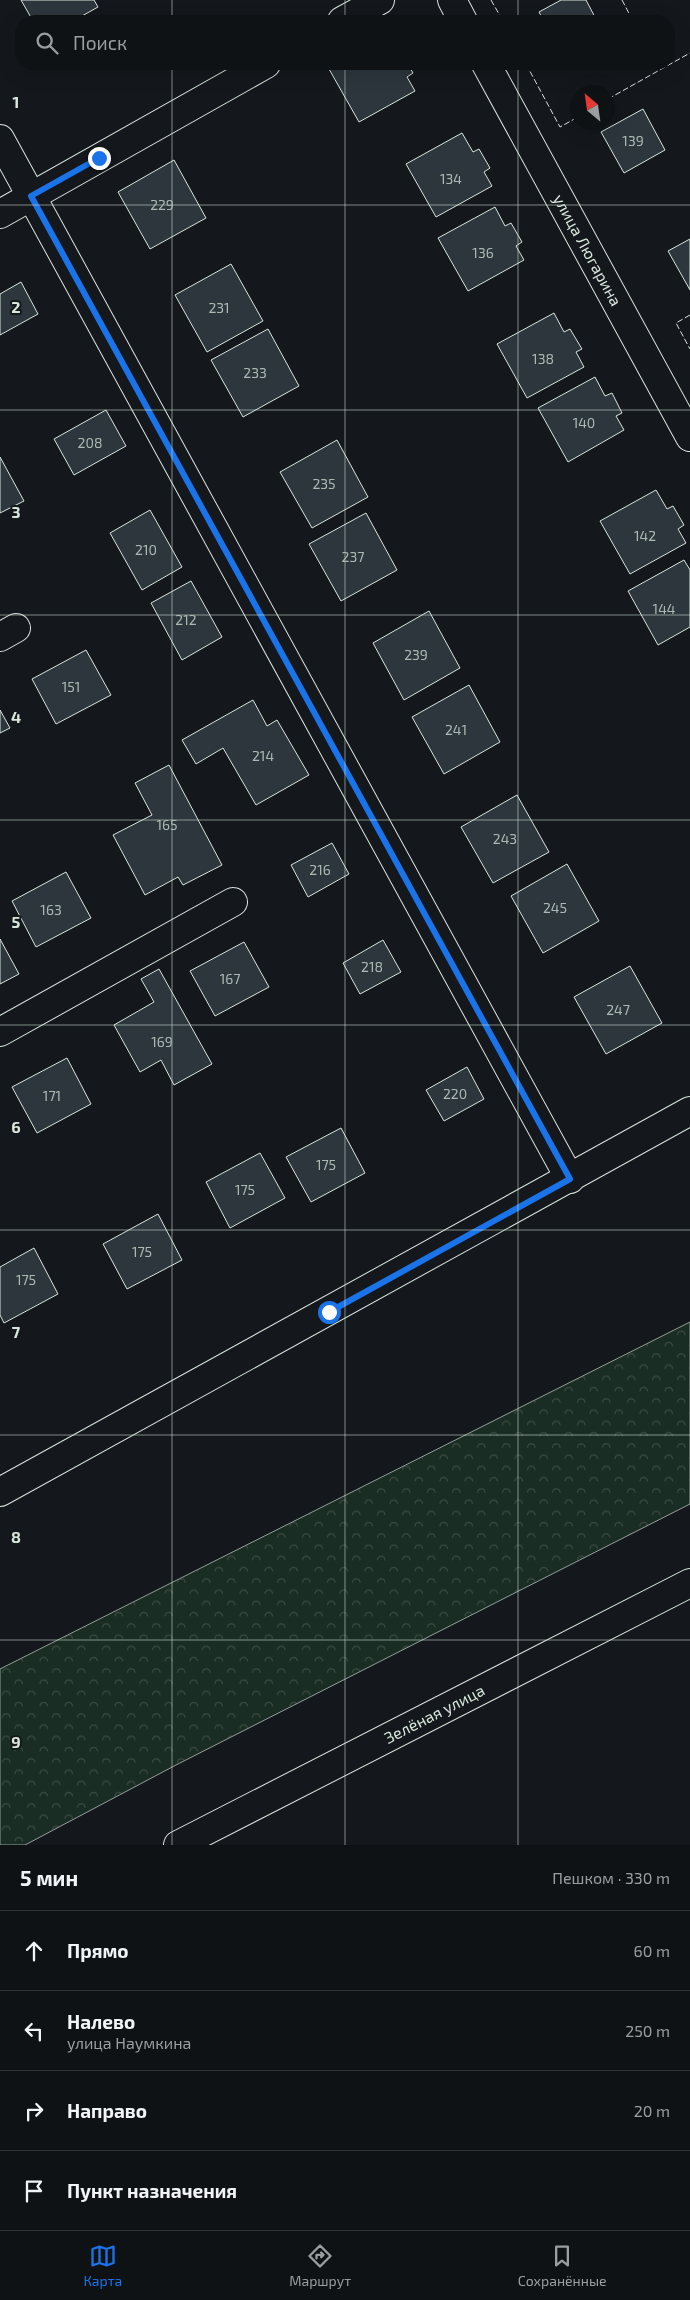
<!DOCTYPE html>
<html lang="ru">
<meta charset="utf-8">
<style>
:root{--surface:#0f1215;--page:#1d2022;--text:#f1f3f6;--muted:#9b9ea0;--line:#2f3234;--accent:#1a73e8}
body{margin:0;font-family:"Exo 2",sans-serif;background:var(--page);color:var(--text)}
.compass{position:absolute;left:570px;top:85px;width:45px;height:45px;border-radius:50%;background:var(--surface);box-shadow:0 5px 20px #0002;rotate:331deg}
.stop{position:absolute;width:15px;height:15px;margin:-11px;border:4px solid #1a73e8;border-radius:50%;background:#fff}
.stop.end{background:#1a73e8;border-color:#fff;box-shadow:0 1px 5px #0008}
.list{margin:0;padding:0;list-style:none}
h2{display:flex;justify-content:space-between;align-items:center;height:65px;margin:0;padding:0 20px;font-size:21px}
h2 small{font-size:16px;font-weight:400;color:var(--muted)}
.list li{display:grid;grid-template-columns:32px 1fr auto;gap:15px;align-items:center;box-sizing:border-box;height:80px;padding:0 20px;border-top:1px solid var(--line)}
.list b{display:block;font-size:19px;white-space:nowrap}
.list p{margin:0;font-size:16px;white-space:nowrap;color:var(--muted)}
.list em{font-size:16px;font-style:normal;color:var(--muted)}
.icon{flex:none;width:28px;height:28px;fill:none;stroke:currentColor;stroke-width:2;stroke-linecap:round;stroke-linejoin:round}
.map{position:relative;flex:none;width:690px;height:1845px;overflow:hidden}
.search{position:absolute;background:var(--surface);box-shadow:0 5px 20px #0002;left:15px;right:15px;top:15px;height:55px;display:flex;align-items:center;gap:12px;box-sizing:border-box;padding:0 18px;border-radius:20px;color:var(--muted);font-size:19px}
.sheet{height:385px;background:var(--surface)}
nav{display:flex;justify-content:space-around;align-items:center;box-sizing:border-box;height:70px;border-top:1px solid var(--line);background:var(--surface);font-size:14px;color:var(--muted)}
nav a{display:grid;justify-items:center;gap:2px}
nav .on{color:var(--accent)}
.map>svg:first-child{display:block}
.forest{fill:url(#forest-crowns);stroke:#939e99}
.building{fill:#2c363c;stroke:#d8e6dc}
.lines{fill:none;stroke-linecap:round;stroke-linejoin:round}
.minor-casing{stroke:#d8e6dc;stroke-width:30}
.primary-casing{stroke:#d8e6dc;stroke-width:30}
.minor{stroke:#14181c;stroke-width:28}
.primary{stroke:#14181c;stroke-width:28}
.fence{stroke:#d8e6dc;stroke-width:1;stroke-dasharray:6 2.5;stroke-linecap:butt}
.route{stroke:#1a73e8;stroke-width:6}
.grid{fill:none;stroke:#d8e6dc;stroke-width:1;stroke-opacity:0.55}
.labels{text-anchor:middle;stroke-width:4;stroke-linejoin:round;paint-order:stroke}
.number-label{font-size:14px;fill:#adbab4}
.street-label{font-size:16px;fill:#d8e6dc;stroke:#14181c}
.grid-label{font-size:16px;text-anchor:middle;font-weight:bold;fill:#d8e6dc;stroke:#14181c;stroke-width:4;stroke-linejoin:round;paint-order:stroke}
</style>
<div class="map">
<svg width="690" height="1845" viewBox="0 0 690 1845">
<defs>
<pattern id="forest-crowns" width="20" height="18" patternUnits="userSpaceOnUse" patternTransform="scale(1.25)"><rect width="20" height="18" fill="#1a2d24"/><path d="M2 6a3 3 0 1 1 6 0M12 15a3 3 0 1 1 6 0" fill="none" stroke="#3b4b43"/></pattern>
</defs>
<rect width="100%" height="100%" fill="#14181c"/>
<path class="forest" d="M690 1322V1504L176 1765 25 1845H0V1669Z"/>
<path class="building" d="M21 0H94L98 7 73 21H33Z
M561 0H586L597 21H544L539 12Z
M338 64H408L413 73 407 77 415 91 359 122 329 69Z
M643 109 665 150 624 173 601 132Z
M462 133 473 152 479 149 490 168 484 172 492 186 436 217 406 164Z
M174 160 206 218 150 249 118 192Z
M495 207 505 226 511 223 522 242 516 246 524 260 468 291 438 238Z
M690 239V290L668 251Z
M231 264 263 321 207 352 175 295Z
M21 282 38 314 0 335V294Z
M554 313 564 332 570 329 582 349 576 352 584 367 527 398 497 344Z
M268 329 299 386 243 417 211 360Z
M595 377 605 396 612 393 622 413 616 416 624 430 568 462 538 408Z
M106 410 126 446 74 475 54 439Z
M337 440 368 497 312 528 280 472Z
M0 457 24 501 0 513Z
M656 490 667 509 673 506 684 525 678 529 686 543 630 574 600 521Z
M150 510 182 567 142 590 110 533Z
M366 513 397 570 341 601 309 544Z
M684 560 690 570V627L658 645 628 591Z
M191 581 222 637 182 660 151 603Z
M429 611 460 668 404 700 373 643Z
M86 650 111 695 56 724 32 679Z
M469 685 500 742 444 774 412 717Z
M253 700 267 726 277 720 309 775 256 805 223 748 196 764 182 740Z
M0 710 10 728 0 733Z
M169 765 222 865 183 885 178 877 145 895 113 835 152 815 135 783Z
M517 795 549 852 493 883 461 827Z
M332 843 349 874 308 897 291 865Z
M567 864 599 921 543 953 511 896Z
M66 872 91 918 36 947 12 901Z
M0 939 19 974 0 984Z
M383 940 401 972 360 994 343 963Z
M244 942 269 987 215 1016 190 971Z
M630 966 662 1023 606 1054 574 997Z
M159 969 212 1064 174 1085 161 1060 140 1072 114 1025 154 1002 141 979Z
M67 1058 91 1104 37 1133 12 1087Z
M467 1067 484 1099 444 1121 426 1090Z
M341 1128 365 1173 311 1202 286 1157Z
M260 1153 285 1198 230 1228 206 1182Z
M158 1214 182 1260 127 1289 103 1244Z
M34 1248 58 1294 4 1323 0 1315V1267Z"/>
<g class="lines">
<defs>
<g id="minor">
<path d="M452 0 463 21"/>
<path d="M342 21 380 0"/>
<path id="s1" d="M486 64 690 437"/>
<path d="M0 139 570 1179"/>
<path d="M0 214 266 64"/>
<path d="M0 637 16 628"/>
<path d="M0 1032 233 902"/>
<path d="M0 1492 690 1111"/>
</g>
<g id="primary">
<path id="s2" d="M178 1845 690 1583"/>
</g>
</defs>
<use href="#minor" class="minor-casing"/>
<use href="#primary" class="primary-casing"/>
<use href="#minor" class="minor"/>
<use href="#primary" class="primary"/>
<path class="fence" d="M491 0 503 21
M622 0 633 21
M526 64 560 127 578 117
M656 64 659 69
M608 99 690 53
M690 315 676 323 690 349"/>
</g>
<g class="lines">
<path class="route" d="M99 158 31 196 570 1179 329 1312"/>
</g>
<path class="grid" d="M172 0V21M345 0V21M518 0V21M172 64V1845M345 64V1845M518 64V1845M0 205H690M0 410H690M0 615H690M0 820H690M0 1025H690M0 1230H690M0 1435H690M0 1640H690"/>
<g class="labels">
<g class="number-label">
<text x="633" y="146">139</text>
<text x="451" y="184">134</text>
<text x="162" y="210">229</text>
<text x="483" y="258">136</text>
<text x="219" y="313">231</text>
<text x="543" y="364">138</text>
<text x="255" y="378">233</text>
<text x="584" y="428">140</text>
<text x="90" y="448">208</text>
<text x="324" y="489">235</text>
<text x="645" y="541">142</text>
<text x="146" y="555">210</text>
<text x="353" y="562">237</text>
<text x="664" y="614">144</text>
<text x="186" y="625">212</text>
<text x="416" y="660">239</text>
<text x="71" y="692">151</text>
<text x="456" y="735">241</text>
<text x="263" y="761">214</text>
<text x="167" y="830">165</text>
<text x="505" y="844">243</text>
<text x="320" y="875">216</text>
<text x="555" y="913">245</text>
<text x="51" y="915">163</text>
<text x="372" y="972">218</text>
<text x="230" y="984">167</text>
<text x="618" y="1015">247</text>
<text x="162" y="1047">169</text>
<text x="455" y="1099">220</text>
<text x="52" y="1101">171</text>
<text x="326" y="1170">175</text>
<text x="245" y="1195">175</text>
<text x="142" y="1257">175</text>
<text x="26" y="1285">175</text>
</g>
<g class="street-label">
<text dy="6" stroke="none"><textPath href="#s1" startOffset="212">улица Люгарина</textPath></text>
<text dy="6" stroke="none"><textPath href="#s2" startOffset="288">Зелёная улица</textPath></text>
</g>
</g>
<g class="grid-label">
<text x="16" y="108">1</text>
<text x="16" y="313">2</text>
<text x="16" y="518">3</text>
<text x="16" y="723">4</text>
<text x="16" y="928">5</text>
<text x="16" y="1133">6</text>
<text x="16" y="1338">7</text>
<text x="16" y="1543">8</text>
<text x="16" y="1748">9</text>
</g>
</svg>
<svg class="compass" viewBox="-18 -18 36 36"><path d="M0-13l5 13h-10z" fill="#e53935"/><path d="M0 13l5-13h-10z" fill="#9b9ea0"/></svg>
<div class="stop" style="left:329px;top:1312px"></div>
<div class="stop end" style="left:99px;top:158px"></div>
<div class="search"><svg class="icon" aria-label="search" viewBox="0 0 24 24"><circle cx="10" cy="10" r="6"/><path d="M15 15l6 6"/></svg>Поиск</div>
</div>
<section class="sheet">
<h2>5 мин<small>Пешком · 330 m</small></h2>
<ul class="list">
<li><svg class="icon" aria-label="ahead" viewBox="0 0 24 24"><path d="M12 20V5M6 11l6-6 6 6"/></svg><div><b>Прямо</b></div><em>60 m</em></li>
<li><svg class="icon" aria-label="left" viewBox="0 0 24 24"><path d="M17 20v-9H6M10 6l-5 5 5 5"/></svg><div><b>Налево</b><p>улица Наумкина</p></div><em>250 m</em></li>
<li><svg class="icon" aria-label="right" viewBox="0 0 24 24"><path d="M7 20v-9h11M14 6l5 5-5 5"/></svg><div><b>Направо</b></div><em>20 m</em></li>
<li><svg class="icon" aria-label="arrive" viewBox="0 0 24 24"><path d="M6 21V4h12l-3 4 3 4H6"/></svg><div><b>Пункт назначения</b></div></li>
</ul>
</section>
<nav>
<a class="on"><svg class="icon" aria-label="map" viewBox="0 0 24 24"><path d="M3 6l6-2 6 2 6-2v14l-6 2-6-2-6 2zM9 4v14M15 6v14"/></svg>Карта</a>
<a><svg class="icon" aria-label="directions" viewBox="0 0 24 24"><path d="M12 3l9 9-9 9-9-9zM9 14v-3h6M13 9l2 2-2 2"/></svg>Маршрут</a>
<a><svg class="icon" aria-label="saved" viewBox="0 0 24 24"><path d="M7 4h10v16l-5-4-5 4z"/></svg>Сохранённые</a>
</nav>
